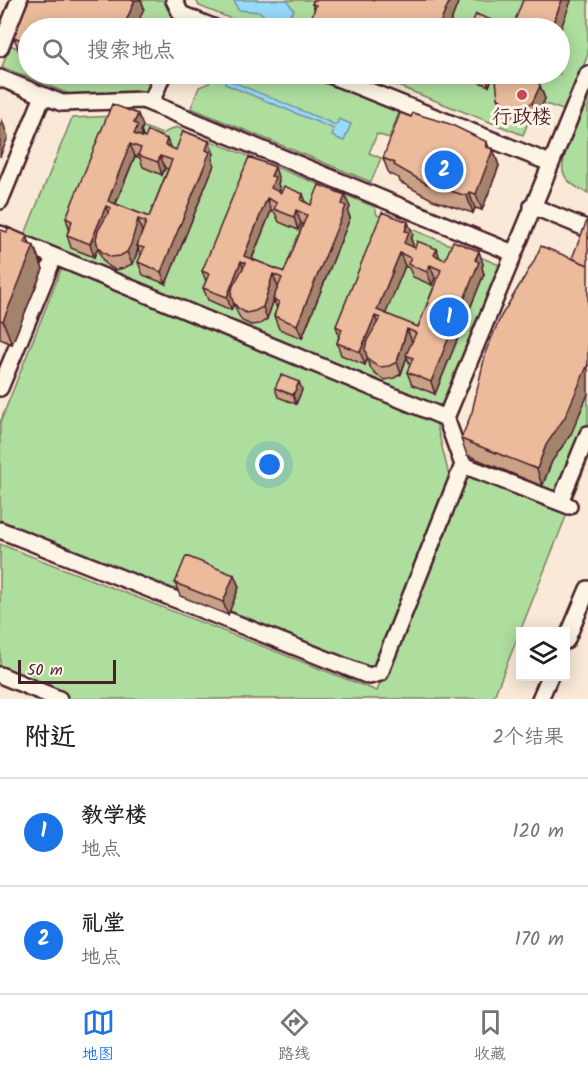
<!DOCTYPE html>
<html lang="zh">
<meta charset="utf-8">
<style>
:root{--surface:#fff;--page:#f2f2f2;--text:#202124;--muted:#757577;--line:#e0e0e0;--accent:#1a73e8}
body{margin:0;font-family:Kalam,"LXGW WenKai TC",sans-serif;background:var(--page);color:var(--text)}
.controls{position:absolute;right:18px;bottom:18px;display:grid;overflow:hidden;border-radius:0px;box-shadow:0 3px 15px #0003}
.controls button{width:54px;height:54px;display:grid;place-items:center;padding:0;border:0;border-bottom:2px solid var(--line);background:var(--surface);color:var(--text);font:30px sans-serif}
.scale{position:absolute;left:18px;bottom:15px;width:98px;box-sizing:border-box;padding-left:6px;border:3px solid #4a1f2b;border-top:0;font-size:16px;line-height:21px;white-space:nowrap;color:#4a1f2b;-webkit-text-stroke:4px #fcf5e5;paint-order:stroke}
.you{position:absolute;left:270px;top:465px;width:21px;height:21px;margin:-15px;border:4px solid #fff;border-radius:50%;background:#1a73e8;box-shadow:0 0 0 9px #1a73e833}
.badge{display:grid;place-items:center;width:39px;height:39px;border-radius:50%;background:var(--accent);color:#fff;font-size:20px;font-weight:700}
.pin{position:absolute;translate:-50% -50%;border:3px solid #fff;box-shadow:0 2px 6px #0006}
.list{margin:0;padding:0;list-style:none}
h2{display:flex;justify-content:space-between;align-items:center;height:78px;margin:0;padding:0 24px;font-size:26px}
h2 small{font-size:20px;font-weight:400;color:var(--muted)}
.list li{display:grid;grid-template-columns:39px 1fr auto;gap:18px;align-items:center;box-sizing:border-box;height:108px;padding:0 24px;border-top:2px solid var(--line)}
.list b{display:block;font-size:22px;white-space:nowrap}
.list p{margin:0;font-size:20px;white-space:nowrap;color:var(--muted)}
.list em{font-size:20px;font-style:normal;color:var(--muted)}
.icon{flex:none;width:33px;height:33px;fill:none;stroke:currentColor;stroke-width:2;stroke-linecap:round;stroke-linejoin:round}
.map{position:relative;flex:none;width:588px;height:699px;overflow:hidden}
.search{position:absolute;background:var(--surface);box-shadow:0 3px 15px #0003;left:18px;right:18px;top:18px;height:66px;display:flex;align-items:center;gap:15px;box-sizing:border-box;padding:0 21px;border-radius:33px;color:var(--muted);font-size:22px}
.sheet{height:294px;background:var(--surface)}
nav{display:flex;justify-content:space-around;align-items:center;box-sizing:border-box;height:84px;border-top:2px solid var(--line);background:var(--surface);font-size:16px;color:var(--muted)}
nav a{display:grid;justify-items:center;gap:3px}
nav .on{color:var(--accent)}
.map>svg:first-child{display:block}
.green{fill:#aede9e;stroke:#7c7e64;stroke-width:1.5}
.water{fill:#96dbf8;stroke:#7890a6;stroke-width:1.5}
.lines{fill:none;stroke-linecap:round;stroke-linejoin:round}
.minor-casing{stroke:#4a1f2b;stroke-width:20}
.minor{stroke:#fcf5e5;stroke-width:15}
.wall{fill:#caa186;stroke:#4a1f2b;stroke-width:1.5;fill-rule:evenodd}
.shaded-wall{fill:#a4836d;stroke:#4a1f2b;stroke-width:1.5}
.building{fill:#ebbb9c;stroke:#4a1f2b;stroke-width:1.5;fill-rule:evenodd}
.poi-dot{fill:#d1495b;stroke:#fcf5e5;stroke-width:2}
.labels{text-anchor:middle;stroke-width:6;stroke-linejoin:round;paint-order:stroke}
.poi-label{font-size:20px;fill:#4a1f2b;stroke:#fcf5e5}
</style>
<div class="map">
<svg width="588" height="699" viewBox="0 0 588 699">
<rect width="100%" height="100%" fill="#f9e9d6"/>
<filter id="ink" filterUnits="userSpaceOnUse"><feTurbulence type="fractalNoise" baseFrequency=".0167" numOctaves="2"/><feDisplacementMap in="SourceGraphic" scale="12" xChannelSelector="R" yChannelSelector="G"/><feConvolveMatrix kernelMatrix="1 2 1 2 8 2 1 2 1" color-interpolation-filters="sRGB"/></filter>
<g filter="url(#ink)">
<path class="green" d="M133 0H163L174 22 171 28H151L138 23Z
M196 0H588V54L566 111 537 101 523 135 367 74H560V28H254L199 6Z
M10 45 22 50 28 57V74H70L89 81 92 77 107 74 116 77 118 74H126L150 83 147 92 79 98 2 67Z
M214 74H305L399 113 389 138 377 134 369 153 381 158 371 182 191 108 199 87 209 83Z
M588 98V193C578 188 566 183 563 171 560 157 582 114 588 98Z
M116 116 162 134 176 127 375 207 377 215 502 266 448 403 432 406 23 239 72 118Z
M62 267 436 422 451 484 379 662 368 669 0 520V423Z
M588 394V460L569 506 540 494 552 461 571 434Z
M463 472 567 514 493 699H59L0 675V544L377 691Z"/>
<path class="water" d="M234 0H287L294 11 282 21 271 23 260 12 238 10Z
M226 79 336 125 339 119 351 124 344 141 332 136 334 129 225 84Z"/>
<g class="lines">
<defs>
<path id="minor" d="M174 0 181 14 215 28
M0 48 19 0
M327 74 550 163
M0 78 62 103 143 100 513 253
M151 103 163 74
M0 201 43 96
M532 206 588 229
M0 234 446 418
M0 388 54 257
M560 502 588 434
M569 506 463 465 446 418 588 74
M0 530 369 676 380 673 463 465
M566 641 588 589
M0 675 59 699
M540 699 550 676"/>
</defs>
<use href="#minor" class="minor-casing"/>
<use href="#minor" class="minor"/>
</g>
<path class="wall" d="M29 0H141L144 8 28 28V57L20 54 14 37Z
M314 0H459L448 28H312L310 22 315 10 312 4Z
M70 74H104L101 81 92 77 90 81Z
M107 74H118L116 77Z
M406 74H430L427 82Z
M461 74H494L489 86 461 75Z
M539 83 545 99 537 115 517 122 503 111 498 98Z
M411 117 493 149 499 166 482 210 475 208 473 213 433 200 400 182 399 178 389 174 383 158Z
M143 126 141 131 143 137 176 150 214 154 212 158 214 165 166 284 143 275 138 262 141 256 138 248 136 256 132 264 124 268 115 270 107 265 102 259 98 248 94 257 71 248 67 235 69 228 66 218ZM135 156 140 158 143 167 162 175 165 168 168 169 149 217 116 204Z
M279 180 278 184 280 190 279 192 311 205 350 207 348 212 350 218 302 338 279 329 274 316 277 309 274 300 267 319 260 324 251 325 242 321 238 314 234 304 231 310 208 300 203 288 206 281 202 271ZM271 211 275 213 279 222 298 230 301 223 303 224 284 272 252 259Z
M0 232H7L27 236 30 244 43 269 12 344 0 339Z
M413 234 411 239 413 245 412 247 445 260 483 264 482 268 484 274 435 394 412 385 407 372 410 365 407 357 401 374 394 378 385 380 376 375 371 369 367 358 365 365 341 355 337 343 339 336 336 326ZM405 266 409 268 413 277 432 285 435 278 437 279 418 327 385 314Z
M572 258 571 434 552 461 542 486 467 455 461 439Z
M299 382 302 390 296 404 278 397 275 388Z
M234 575 239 587 228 615 180 596 175 583Z"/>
<path class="shaded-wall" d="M135 0H141L144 8 136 28H123Z
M450 0H459L448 28H438Z
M562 0H571V1L560 31V28H551Z
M87 74H90L92 77 90 81Z
M99 74H104L101 81Z
M424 74H430L427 82Z
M485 74H494L489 86Z
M534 74H542L538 85Z
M540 86 545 99 537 115 532 103Z
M138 114 143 126 141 131 143 137 134 134V123Z
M2 120 8 137 0 157V126Z
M167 139 172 152 165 145Z
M209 141 214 154 212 158 214 165 166 284 161 272Z
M487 142 491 154 493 149 499 166 482 210 476 194Z
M130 144 135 156 112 212 108 201Z
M160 156 165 168 162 175 158 162Z
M275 167 279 180 278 184 280 190 275 201 271 188V176Z
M469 192 475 208 473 213 467 196Z
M303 194 308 207 301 200Z
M345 195 350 207 348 212 350 218 302 338 297 325Z
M267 198 271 211 248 268 244 256Z
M106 206 110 218 94 257 90 244Z
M296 210 301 223 298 230 294 217Z
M138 219 142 232 137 246 138 248 136 256 132 264 127 252Z
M408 222 413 234 411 239 413 245 409 256 404 243 405 231Z
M27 236 32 251 34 246 43 269 12 344 3 321 24 242Z
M437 249 441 262 434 255Z
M479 251 483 264 482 268 484 274 435 394 431 382Z
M400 253 405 266 382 323 377 310Z
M241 261 246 274 231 310 227 297Z
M430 265 435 278 432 285 427 272Z
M273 274 278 287 267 319 263 307Z
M375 316 379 328 365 365 360 352Z
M407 329 412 342 401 374 397 362Z
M588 364V394L571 434 552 461 542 486 537 469 546 445Z
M299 382 302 390 296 404 293 395Z
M234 575 239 587 228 615 223 602Z"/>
<path class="building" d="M29 0H135L123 28H28V43L14 37Z
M314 0H450L438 28H342L336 26 335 28H326L310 22 316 5 312 4Z
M523 0H562L551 28H512Z
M476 14 504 25 503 27 507 28H470Z
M501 74H534L540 86 532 103 513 110 498 98 496 79Z
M112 104 138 114 134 123 138 125 134 134 145 138 148 131 167 139 165 145 176 150 183 131 209 141 206 150 210 152 161 272 138 262 144 248 137 246 146 222 138 219 131 244 127 252 120 256 111 257 102 252 98 247 96 239 98 231 111 208 106 206 90 244 67 235 72 221 66 218ZM130 144 141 148 138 155 158 162 160 156 172 160 149 217 108 201Z
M400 113 411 117 413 113 450 124 487 142 486 147 493 149 476 194 469 192 467 196 427 184 394 165 395 163 383 158Z
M249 157 275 167 271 176 275 177 271 188 281 193 284 186 303 194 301 200 311 205 319 185 345 195 342 204 346 206 297 325 274 316 279 302 273 299 282 278 273 274 263 307 255 311 246 313 238 308 233 302 231 294 233 286 246 263 241 261 227 297 203 288 209 274 202 271ZM267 198 277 203 274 209 294 217 296 210 307 215 284 272 244 256Z
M382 212 408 222 405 231 409 232 404 243 415 248 417 241 437 249 434 255 445 260 453 241 479 251 475 260 479 262 431 382 407 372 413 358 406 355 416 333 407 329 397 362 389 366 380 367 372 363 367 357 365 349 367 341 380 318 375 316 360 352 337 343 342 329 336 326ZM400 253 411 258 408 264 427 272 430 265 441 270 418 327 377 310Z
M588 218V265L572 258Z
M8 228 27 236 24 242 34 246 3 321 0 320V232L1 230 7 232Z
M541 246 588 265V364L565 417 546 445 537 469 461 439 472 412 486 351 501 316 533 263Z
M281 375 299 382 293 395 275 388Z
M186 556 234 575 223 602 175 583Z"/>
</g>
<circle class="poi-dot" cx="522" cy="95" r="6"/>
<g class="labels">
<g class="poi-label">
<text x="522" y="123">行政楼</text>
</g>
</g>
</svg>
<div class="controls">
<button><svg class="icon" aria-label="layers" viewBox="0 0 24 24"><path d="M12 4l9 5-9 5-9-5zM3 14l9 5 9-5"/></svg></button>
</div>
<div class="scale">50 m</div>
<div class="you"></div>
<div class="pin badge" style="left:449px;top:317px">1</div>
<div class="pin badge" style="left:444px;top:170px">2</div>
<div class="search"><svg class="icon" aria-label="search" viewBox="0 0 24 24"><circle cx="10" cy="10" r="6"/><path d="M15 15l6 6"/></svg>搜索地点</div>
</div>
<section class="sheet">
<h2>附近<small>2个结果</small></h2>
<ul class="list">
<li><span class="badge">1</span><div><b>教学楼</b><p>地点</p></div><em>120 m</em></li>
<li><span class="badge">2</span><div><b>礼堂</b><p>地点</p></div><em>170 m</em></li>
</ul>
</section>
<nav>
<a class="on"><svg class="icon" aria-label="map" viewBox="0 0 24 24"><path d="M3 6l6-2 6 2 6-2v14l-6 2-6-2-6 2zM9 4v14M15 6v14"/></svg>地图</a>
<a><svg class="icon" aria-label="directions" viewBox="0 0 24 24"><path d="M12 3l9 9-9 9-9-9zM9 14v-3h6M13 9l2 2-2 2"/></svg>路线</a>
<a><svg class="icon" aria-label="saved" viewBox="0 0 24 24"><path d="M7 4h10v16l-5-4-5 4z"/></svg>收藏</a>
</nav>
